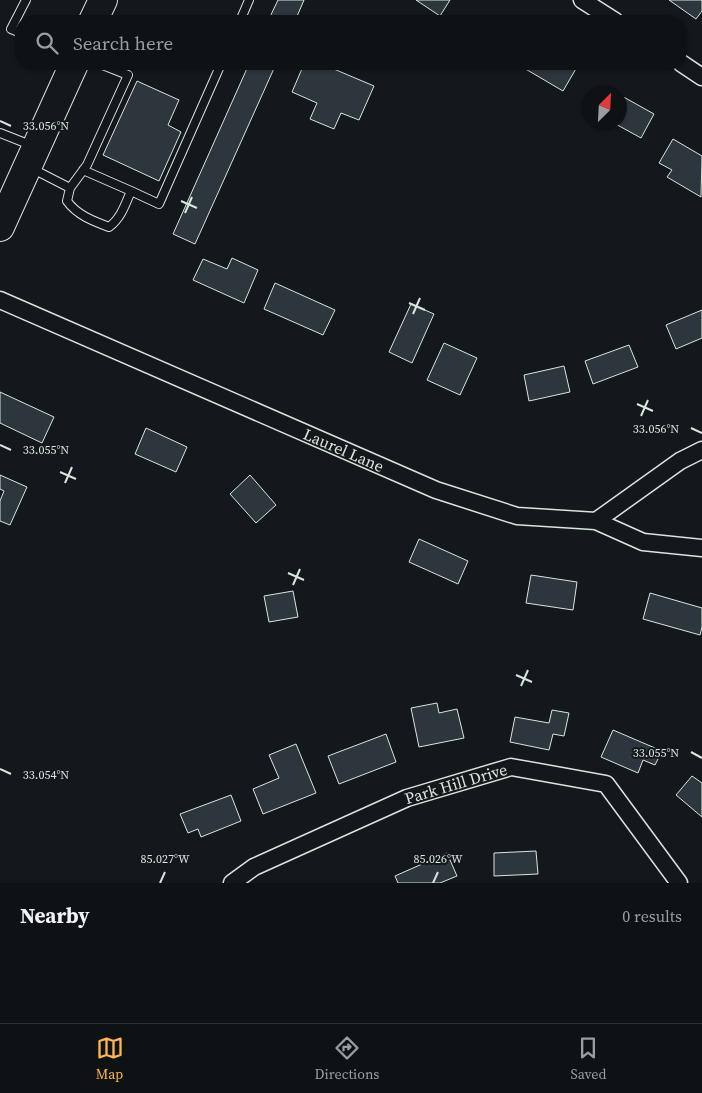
<!DOCTYPE html>
<meta charset="utf-8">
<style>
:root{--surface:#0f1215;--page:#1d2022;--text:#f1f3f6;--muted:#9b9ea0;--line:#2f3234;--accent:#ffb74d}
body{margin:0;font-family:"Source Serif 4",serif;background:var(--page);color:var(--text)}
.compass{position:absolute;left:582px;top:85px;width:45px;height:45px;border-radius:50%;background:var(--surface);box-shadow:0 1px 4px #0004;rotate:24deg}
.list{margin:0;padding:0;list-style:none}
h2{display:flex;justify-content:space-between;align-items:center;height:65px;margin:0;padding:0 20px;font-size:21px}
h2 small{font-size:16px;font-weight:400;color:var(--muted)}
.icon{flex:none;width:28px;height:28px;fill:none;stroke:currentColor;stroke-width:2;stroke-linecap:round;stroke-linejoin:round}
.map{position:relative;flex:none;width:702px;height:883px;overflow:hidden}
.search{position:absolute;background:var(--surface);box-shadow:0 1px 4px #0004;left:15px;right:15px;top:15px;height:55px;display:flex;align-items:center;gap:12px;box-sizing:border-box;padding:0 18px;border-radius:20px;color:var(--muted);font-size:19px}
.sheet{height:140px;background:var(--surface)}
nav{display:flex;justify-content:space-around;align-items:center;box-sizing:border-box;height:70px;border-top:1px solid var(--line);background:var(--surface);font-size:14px;color:var(--muted)}
nav a{display:grid;justify-items:center;gap:2px}
nav .on{color:var(--accent)}
.map>svg:first-child{display:block}
.building{fill:#2c363c;stroke:#d8e6dc}
.lines{fill:none;stroke-linecap:round;stroke-linejoin:round}
.lane-casing{stroke:#d8e6dc;stroke-width:10}
.street-casing{stroke:#d8e6dc;stroke-width:19}
.highway-casing{stroke:#d8e6dc;stroke-width:30}
.lane{stroke:#14181c;stroke-width:8}
.street{stroke:#14181c;stroke-width:16}
.highway{stroke:#14181c;stroke-width:28}
.ticks{fill:none;stroke:#d8e6dc;stroke-width:2}
.labels{text-anchor:middle;stroke-width:4;stroke-linejoin:round;paint-order:stroke}
.street-label{font-size:16px;fill:#d8e6dc;stroke:#14181c}
.ticks-label{font-size:12px;text-anchor:middle;fill:#d8e6dc;stroke:#14181c;stroke-width:4;stroke-linejoin:round;paint-order:stroke}
</style>
<div class="map">
<svg width="702" height="883" viewBox="0 0 702 883">
<rect width="100%" height="100%" fill="#14181c"/>
<path class="building" d="M278 0H304L295 21H268Z
M416 0H450L440 16Z
M669 0H702V11L696 19Z
M249 64H276L195 244 173 234Z
M304 64H322L374 86 359 120 341 113 334 129 310 119 317 103 292 92Z
M517 64H571L577 67 563 91Z
M137 81 179 100 168 125 181 132 159 181 103 155Z
M620 95 654 114 641 138 612 122H620Z
M673 139 702 156 701 197 667 177 672 170 659 163Z
M232 258 258 270 244 303 193 280 203 259 227 269Z
M275 283 335 310 323 335 264 309Z
M411 304 434 314 412 363 389 352Z
M702 310V338L676 349 666 325Z
M444 343 477 358 460 395 427 380Z
M629 345 638 367 593 384 585 361Z
M564 366 570 392 529 401 524 375Z
M0 392 54 417 42 443 0 423Z
M146 428 187 447 176 472 135 454Z
M0 475 27 487 10 525 0 521V501L4 491 0 489Z
M250 475 276 505 256 523 230 494Z
M419 539 468 561 458 584 409 562Z
M531 575 577 582 573 610 526 603Z
M293 591 298 617 269 622 264 596Z
M650 593 702 608V627L700 635 643 619Z
M437 703 439 713 457 709 464 738 419 747 411 708Z
M552 710 569 713 564 736 553 734 549 750 510 742 515 717 549 723Z
M613 730 662 751 655 765 643 760 638 773 601 757Z
M386 734 396 762 339 784 328 756Z
M296 744 316 793 263 814 253 789 279 778 269 755Z
M692 776 702 783V817L676 795Z
M231 795 241 821 201 837 198 829 188 833 180 814Z
M536 851 538 874 494 876V853Z
M447 853 457 876 440 883H398L395 876Z"/>
<g class="lines">
<defs>
<path id="lane" d="M240 21 249 0
M21 33 11 29 26 0
M0 133 33 146
M31 168 70 188 87 165 128 75 100 64
M70 188 67 201C77 215 93 221 109 227 121 218 125 205 131 191L83 170
M131 191 159 204 221 64"/>
<g id="street">
<path d="M582 0 615 21"/>
<path d="M681 63 702 77"/>
<path id="s1" d="M0 300 436 490 517 516 596 521 643 542 702 548"/>
<path d="M596 521 680 461 702 450"/>
<path id="s2" d="M232 883 254 867 407 798 511 767 606 784 679 883"/>
</g>
<path id="highway" d="M93 21 103 0
M0 227 74 64"/>
</defs>
<use href="#lane" class="lane-casing"/>
<use href="#street" class="street-casing"/>
<use href="#highway" class="highway-casing"/>
<use href="#lane" class="lane"/>
<use href="#street" class="street"/>
<use href="#highway" class="highway"/>
</g>
<path class="ticks" d="M0 121 11 126M181 201 197 208M185 213 192 197M409 303 425 310M413 314 420 298M637 404 653 411M641 416 648 400M691 428 702 433M0 445 11 450M60 472 76 479M65 483 72 467M288 573 304 580M293 585 300 569M516 675 532 682M521 686 528 670M691 752 702 758M0 769 11 774M160 883 165 872M433 883 438 872"/>
<g class="labels">
<g class="street-label">
<text dy="6" stroke="none"><textPath href="#s1" startOffset="375">Laurel Lane</textPath></text>
<text dy="6" stroke="none"><textPath href="#s2" startOffset="246">Park Hill Drive</textPath></text>
</g>
</g>
<g class="ticks-label">
<text x="46" y="130">33.056°N</text>
<text x="656" y="433">33.056°N</text>
<text x="46" y="454">33.055°N</text>
<text x="656" y="757">33.055°N</text>
<text x="46" y="779">33.054°N</text>
<text x="165" y="863">85.027°W</text>
<text x="438" y="863">85.026°W</text>
</g>
</svg>
<svg class="compass" viewBox="-18 -18 36 36"><path d="M0-13l5 13h-10z" fill="#e53935"/><path d="M0 13l5-13h-10z" fill="#9b9ea0"/></svg>
<div class="search"><svg class="icon" aria-label="search" viewBox="0 0 24 24"><circle cx="10" cy="10" r="6"/><path d="M15 15l6 6"/></svg>Search here</div>
</div>
<section class="sheet">
<h2>Nearby<small>0 results</small></h2>
<ul class="list">
</ul>
</section>
<nav>
<a class="on"><svg class="icon" aria-label="map" viewBox="0 0 24 24"><path d="M3 6l6-2 6 2 6-2v14l-6 2-6-2-6 2zM9 4v14M15 6v14"/></svg>Map</a>
<a><svg class="icon" aria-label="directions" viewBox="0 0 24 24"><path d="M12 3l9 9-9 9-9-9zM9 14v-3h6M13 9l2 2-2 2"/></svg>Directions</a>
<a><svg class="icon" aria-label="saved" viewBox="0 0 24 24"><path d="M7 4h10v16l-5-4-5 4z"/></svg>Saved</a>
</nav>
